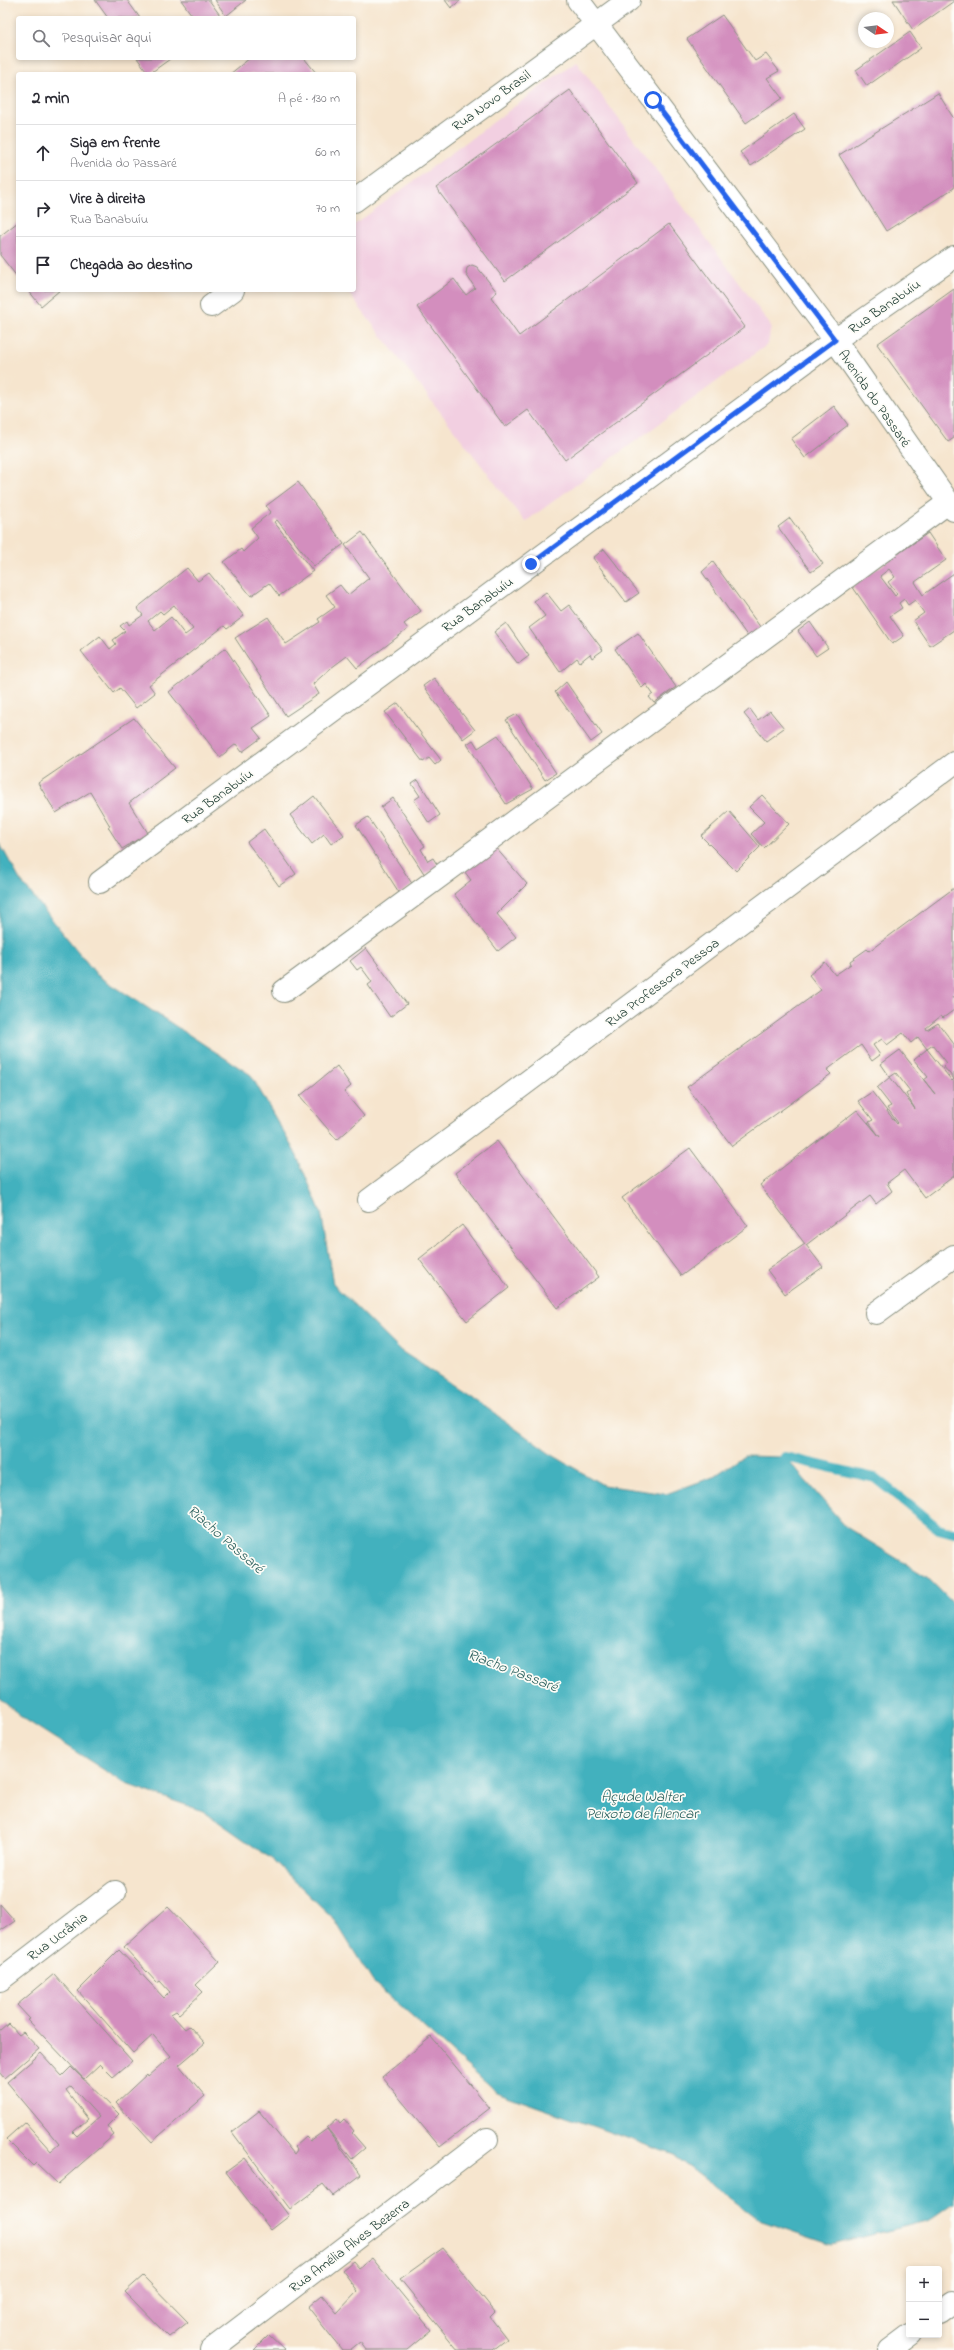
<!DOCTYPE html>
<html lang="pt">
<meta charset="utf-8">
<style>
:root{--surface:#fff;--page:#f7f7f7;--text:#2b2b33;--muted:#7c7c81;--line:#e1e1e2}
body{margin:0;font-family:"Indie Flower",sans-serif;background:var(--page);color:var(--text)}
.controls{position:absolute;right:12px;bottom:12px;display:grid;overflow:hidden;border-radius:4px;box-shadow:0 2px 6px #0003}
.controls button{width:36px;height:36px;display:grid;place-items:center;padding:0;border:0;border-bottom:1px solid var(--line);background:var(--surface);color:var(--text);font:20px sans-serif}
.compass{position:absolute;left:858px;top:12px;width:36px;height:36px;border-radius:50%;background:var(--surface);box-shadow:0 2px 6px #0003;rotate:103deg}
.stop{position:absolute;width:12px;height:12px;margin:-9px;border:3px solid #2563eb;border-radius:50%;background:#fff}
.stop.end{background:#2563eb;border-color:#fff;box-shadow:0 1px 4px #0008}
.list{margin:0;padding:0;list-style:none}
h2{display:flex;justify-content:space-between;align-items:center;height:52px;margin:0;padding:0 16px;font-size:17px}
h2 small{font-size:13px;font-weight:400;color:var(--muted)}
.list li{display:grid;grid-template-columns:26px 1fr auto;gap:12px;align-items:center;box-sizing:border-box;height:56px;padding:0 16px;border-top:1px solid var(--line)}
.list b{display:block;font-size:15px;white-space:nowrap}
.list p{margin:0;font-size:13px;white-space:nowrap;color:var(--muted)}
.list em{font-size:13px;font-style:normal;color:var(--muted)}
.icon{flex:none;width:22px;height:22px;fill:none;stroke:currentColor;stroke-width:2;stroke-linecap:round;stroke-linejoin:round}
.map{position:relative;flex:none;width:954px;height:2350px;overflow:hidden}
.search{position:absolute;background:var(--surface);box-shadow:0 2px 6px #0003;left:16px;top:16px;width:340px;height:44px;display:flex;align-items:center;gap:10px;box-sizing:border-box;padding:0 14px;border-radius:4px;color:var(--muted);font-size:15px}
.panel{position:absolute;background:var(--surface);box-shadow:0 2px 6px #0003;left:16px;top:72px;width:340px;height:220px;border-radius:4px}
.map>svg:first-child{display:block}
.built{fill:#f2cfe1}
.water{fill:#43b1be;stroke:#317779}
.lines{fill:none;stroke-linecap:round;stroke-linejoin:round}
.stream{stroke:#43b1be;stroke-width:10}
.building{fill:#d38ebe;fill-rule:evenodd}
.street-casing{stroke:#8a9181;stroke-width:24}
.street{stroke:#fff;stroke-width:22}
.route{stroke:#2563eb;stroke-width:5}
.labels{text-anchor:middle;stroke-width:3.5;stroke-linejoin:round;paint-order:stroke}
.street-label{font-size:14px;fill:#1f3d34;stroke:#fdfcf7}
.water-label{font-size:15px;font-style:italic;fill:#2a605d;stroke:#fdfcf7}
</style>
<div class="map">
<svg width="954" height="2350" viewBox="0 0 954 2350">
<rect width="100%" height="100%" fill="#fdfcf7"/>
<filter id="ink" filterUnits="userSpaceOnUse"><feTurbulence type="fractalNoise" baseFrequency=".025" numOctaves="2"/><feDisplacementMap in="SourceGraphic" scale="8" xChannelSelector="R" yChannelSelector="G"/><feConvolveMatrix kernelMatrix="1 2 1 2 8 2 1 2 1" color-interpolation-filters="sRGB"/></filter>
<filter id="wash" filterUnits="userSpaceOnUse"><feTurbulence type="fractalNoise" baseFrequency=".012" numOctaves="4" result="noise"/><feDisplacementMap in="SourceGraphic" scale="16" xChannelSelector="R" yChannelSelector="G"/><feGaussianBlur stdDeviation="0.9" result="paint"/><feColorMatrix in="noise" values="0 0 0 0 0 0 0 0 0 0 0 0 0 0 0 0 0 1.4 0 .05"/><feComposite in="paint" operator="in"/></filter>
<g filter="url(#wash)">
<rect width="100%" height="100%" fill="#f6e5ce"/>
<path class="built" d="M576 61 771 326 768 344 525 522 346 290H354V225Z"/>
<path class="water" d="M0 844 20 880 97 975 251 1075 296 1154 321 1212 333 1284 401 1351 476 1400 549 1453 603 1485 666 1494 713 1477 744 1456 785 1457 846 1527 927 1577 954 1604V2203L930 2220 832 2245 759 2220 674 2155 496 2092 373 1982 334 1919 273 1860 203 1811 126 1784 26 1720 0 1699Z"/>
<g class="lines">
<path class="stream" d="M779 1469 785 1457 875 1478 939 1529 954 1533"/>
</g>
<g id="blocks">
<path class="building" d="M95 0H127L140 18H108Z
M181 0H209L222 18H194Z
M215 0H246L226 16Z
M445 0H461L451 8Z
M893 0H954V1L913 30Z
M722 15 755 61 766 54 779 71 767 78 782 98 746 123 687 39Z
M910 32 921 48 867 86 856 70Z
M137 58H169L170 59 149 74Z
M250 58H304L317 74H230Z
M570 90 638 183 505 281 436 188Z
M938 93 954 119V188L886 231 839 155Z
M794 114 805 129 751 166 740 152Z
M18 222V278L0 255V236Z
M669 224 745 327 565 460 528 410 505 427 417 307 454 279 466 295 475 288 466 274 467 268 472 265 477 267 497 292 491 297 519 336Z
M954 289V438L948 442 877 344Z
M28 290H60L41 306Z
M834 406 848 425 805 458 791 439Z
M298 482 344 544 314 566 277 520 274 522 313 571 279 596 269 583 251 596 224 562 241 549 243 552 258 538 251 528 271 512 266 506Z
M790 518 823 564 811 572 778 527Z
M362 532 421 611 404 624 408 629 357 668 347 656 331 668 313 684 319 694 286 716 235 638 268 617 286 644 320 622 318 619 335 607 326 595 340 585 348 595 369 578 345 545Z
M928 533 946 560 915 582 923 595 954 573V630L930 646 913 621 924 613 915 600 908 605 904 599 899 603 902 608 890 616 904 636 892 644 852 586ZM889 569 895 577 888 582 897 594 895 596 880 576Z
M604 549 639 593 626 602 593 558Z
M713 562 761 628 748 637 702 572Z
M187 568 198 581 209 573 244 616 227 629 224 626 149 685 155 693 136 708 120 688 114 693 81 651 100 636 110 649 116 644 113 640 125 631 120 626 127 621 129 625 143 615 137 608ZM174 605 193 629 185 635 171 617 155 630 148 621 160 611 163 614Z
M546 592 561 611 569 605 603 650 592 658 590 654 580 662 577 658 560 672 529 628 545 616 534 601Z
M810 622 828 648 816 656 798 631Z
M506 623 529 656 518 664 494 632Z
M638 633 676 687 654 703 649 697 653 694 646 684 642 688 615 649Z
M225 648 271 716 253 728 261 738 242 752 236 744 220 757 169 692Z
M434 678 475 730 463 739 423 686Z
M566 682 602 734 591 742 555 692Z
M398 703 441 760 435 765 429 758 423 762 385 712Z
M750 709 758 720 770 711 784 728 766 741 744 714Z
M517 714 556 773 545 780 506 720Z
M134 718 175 768 129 803 148 833 122 849 108 827 110 826 90 792 56 813 38 783Z
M498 735 533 789 506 804 467 744 473 740 478 748Z
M418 780 440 815 429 823 414 800 420 796 412 784Z
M762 795 789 824 764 848 751 834 764 822 749 807Z
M314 796 344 835 331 844 324 834 312 844 290 815Z
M393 798 425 846 421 849 428 861 433 858 438 866 425 875 381 807Z
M729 811 760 847 736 871 701 836Z
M368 817 413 885 400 894 356 825Z
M264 829 296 874 279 886 247 842Z
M495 847 527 884 497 914 516 937 498 951 454 894 471 880 464 871 478 859 480 861Z
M954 888V995L952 997 954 1000V1010L943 1018 941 1016 926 1028 927 1030 938 1023 954 1044V1176L925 1198 904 1170 887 1183 892 1191 876 1204 870 1196 806 1245 823 1267 785 1294 767 1270 805 1244 760 1185 857 1110 880 1137 869 1122 873 1120 858 1101 872 1092 897 1124 898 1123 887 1108 891 1106 877 1088 890 1077 881 1064 900 1050 935 1094 924 1080 928 1077 914 1060 927 1049 918 1037 911 1043 903 1033 887 1045 882 1039 873 1045 880 1055 872 1061 861 1045 827 1070 831 1074 732 1146 687 1087 821 990 809 975 825 962 835 975 851 964 850 961 867 949 869 951ZM933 1045 947 1063 943 1066 954 1079 952 1081 927 1049ZM896 1073 910 1091 906 1094 915 1109 890 1077Z
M366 948 407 1004 390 1017 368 985 372 982 361 967 357 970 350 961Z
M337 1066 351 1086 344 1092 364 1116 337 1140 300 1096Z
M497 1141 599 1277 557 1308 455 1173Z
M690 1148 748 1226 681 1276 622 1198Z
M462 1225 509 1288 467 1321 419 1259Z
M0 1904 15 1921 0 1931Z
M168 1907 220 1962 196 1985 203 1992 179 2014 176 2011 171 2014 185 2029 189 2026 205 2043 179 2065 205 2096 152 2142 116 2103 147 2074 148 2076 171 2056 153 2035 133 2053 78 1991 119 1950 164 1998 170 1992 160 1981 157 1983 124 1947Z
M54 1974 132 2061 113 2077 100 2064 84 2079 28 2020 30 2019 17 2005Z
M9 2024 19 2035 23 2032 39 2049 5 2078 0 2072V2032Z
M431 2037 490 2108 440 2147 382 2077Z
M41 2053 62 2076 71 2067 119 2114 107 2126 114 2135 58 2184 36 2163 33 2166 6 2139 25 2122 51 2151 59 2144 7 2082ZM71 2086 99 2117 77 2136 73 2132 88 2119 66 2090Z
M259 2111 294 2154 297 2150 295 2147 306 2137 310 2141 327 2129 361 2175 333 2196 323 2184 290 2209 232 2132Z
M337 2119 340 2123 344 2119 354 2131 352 2133 365 2148 352 2159 327 2128Z
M245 2158 289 2216 271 2230 226 2172Z
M443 2248 495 2312 490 2317 507 2339 493 2350H458L400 2279Z
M372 2258 431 2330 407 2350H366L360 2342 350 2350H342L308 2307 322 2295 337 2313 358 2291 342 2270 353 2261 359 2268Z
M143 2276 188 2322 169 2337 125 2292Z
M269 2335 285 2350H254Z"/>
</g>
</g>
<g filter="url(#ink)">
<use href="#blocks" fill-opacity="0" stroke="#8a9181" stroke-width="1"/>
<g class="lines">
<defs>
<path id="street" d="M578 0 835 340 954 510
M354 201 629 0
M211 306 233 290
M100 882 835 340 954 257
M284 991 949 502
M369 1200 954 763
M876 1313 954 1256
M0 1980 115 1892
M939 2313 954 2302
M211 2350 487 2139
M890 2350 910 2335"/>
</defs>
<use href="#street" class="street-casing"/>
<use href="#street" class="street"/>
</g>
</g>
<g class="lines" filter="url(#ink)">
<path class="route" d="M531 564 835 340 653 100"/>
</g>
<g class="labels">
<g class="street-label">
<text transform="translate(491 100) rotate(-36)" y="5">Rua Novo Brasil</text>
<text transform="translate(884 306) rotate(-35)" y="5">Rua Banabuíu</text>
<text transform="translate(875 398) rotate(55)" y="5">Avenida do Passaré</text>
<text transform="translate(477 604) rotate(-36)" y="5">Rua Banabuíu</text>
<text transform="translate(217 796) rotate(-36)" y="5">Rua Banabuíu</text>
<text transform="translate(662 982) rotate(-37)" y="5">Rua Professora Pessoa</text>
<text transform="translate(57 1936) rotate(-37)" y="5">Rua Ucrânia</text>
<text transform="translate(349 2245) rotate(-37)" y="5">Rua Amélia Alves Bezerra</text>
</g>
<g class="water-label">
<text transform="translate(226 1539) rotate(41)" y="5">Riacho Passaré</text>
<text transform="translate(513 1670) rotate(21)" y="5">Riacho Passaré</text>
<text x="642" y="1801">Açude Walter<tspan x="642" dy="17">Peixoto de Alencar</tspan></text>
</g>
</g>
</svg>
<div class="controls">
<button>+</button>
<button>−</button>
</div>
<svg class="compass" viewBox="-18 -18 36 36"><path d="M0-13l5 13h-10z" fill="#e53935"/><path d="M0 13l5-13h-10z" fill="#7c7c81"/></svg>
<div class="stop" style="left:653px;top:100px"></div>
<div class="stop end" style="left:531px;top:564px"></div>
<div class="search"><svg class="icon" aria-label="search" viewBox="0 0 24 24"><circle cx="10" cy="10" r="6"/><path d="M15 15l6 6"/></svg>Pesquisar aqui</div>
<section class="panel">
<h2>2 min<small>A pé · 130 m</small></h2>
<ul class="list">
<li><svg class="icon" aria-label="ahead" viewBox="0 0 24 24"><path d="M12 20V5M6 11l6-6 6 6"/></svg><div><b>Siga em frente</b><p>Avenida do Passaré</p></div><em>60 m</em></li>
<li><svg class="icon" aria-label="right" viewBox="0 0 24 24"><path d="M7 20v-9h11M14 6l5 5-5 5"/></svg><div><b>Vire à direita</b><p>Rua Banabuíu</p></div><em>70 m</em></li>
<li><svg class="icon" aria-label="arrive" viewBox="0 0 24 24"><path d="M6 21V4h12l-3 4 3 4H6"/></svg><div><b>Chegada ao destino</b></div></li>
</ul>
</section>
</div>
